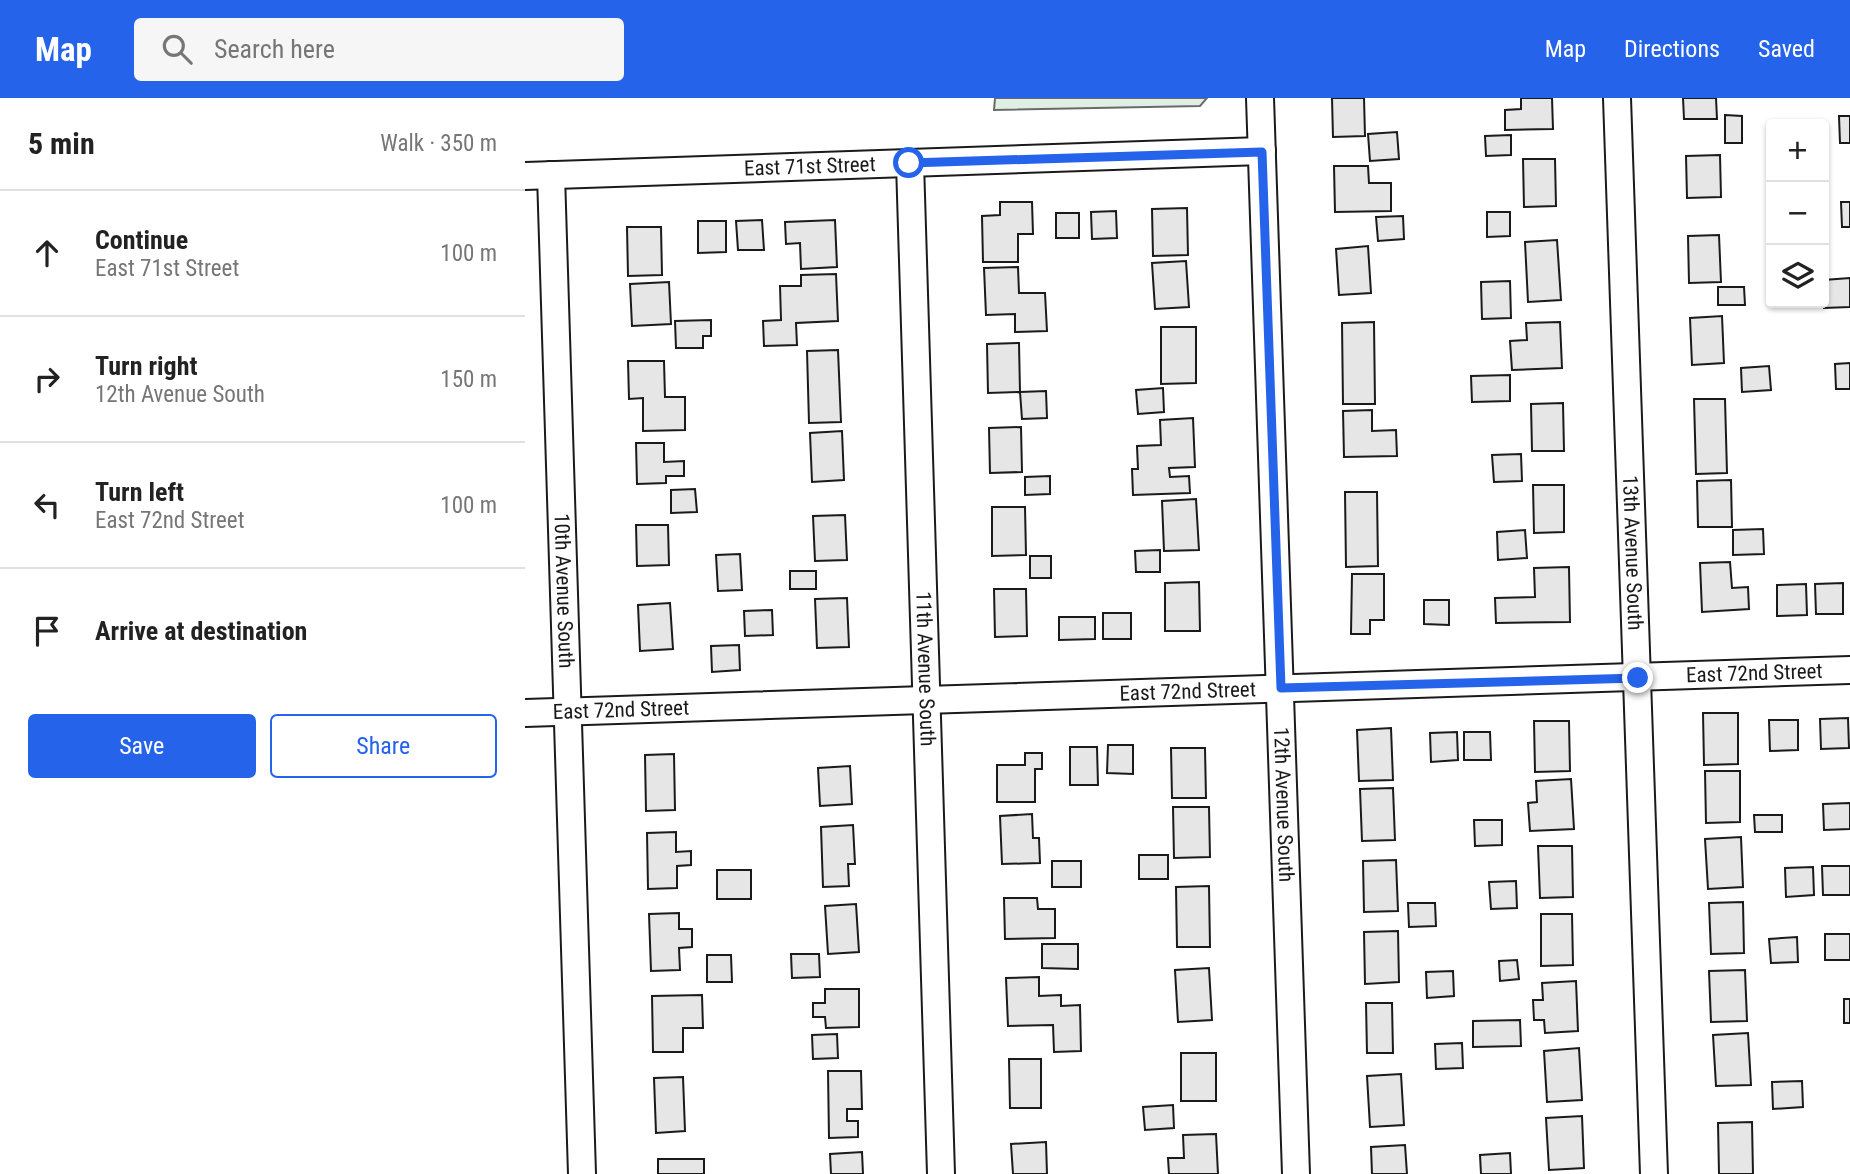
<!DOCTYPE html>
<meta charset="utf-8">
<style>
:root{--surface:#fff;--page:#f6f6f6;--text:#222;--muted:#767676;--line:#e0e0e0;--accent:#2563eb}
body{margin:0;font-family:"Roboto Condensed",sans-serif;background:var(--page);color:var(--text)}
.controls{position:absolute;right:21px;top:21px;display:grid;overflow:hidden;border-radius:7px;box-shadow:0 2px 5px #0004}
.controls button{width:63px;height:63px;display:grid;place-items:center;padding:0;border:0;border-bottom:2px solid var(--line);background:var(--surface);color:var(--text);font:35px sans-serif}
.stop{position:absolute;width:21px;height:21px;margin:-16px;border:5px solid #2563eb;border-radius:50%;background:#fff}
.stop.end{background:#2563eb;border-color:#fff;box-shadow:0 2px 7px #0008}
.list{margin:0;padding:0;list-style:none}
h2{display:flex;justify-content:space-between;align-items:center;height:91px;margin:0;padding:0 28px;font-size:30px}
h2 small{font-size:23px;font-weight:400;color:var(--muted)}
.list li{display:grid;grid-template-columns:46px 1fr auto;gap:21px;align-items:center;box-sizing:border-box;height:126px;padding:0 28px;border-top:2px solid var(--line)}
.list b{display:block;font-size:26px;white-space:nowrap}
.list p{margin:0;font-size:23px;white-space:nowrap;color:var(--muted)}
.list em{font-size:23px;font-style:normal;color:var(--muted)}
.actions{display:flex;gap:14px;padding:21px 28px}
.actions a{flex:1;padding:16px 0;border:2px solid var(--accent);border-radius:7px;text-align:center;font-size:24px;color:var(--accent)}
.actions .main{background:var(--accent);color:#fff}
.icon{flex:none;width:38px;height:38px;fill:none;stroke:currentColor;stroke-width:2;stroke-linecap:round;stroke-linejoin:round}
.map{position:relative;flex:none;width:1325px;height:1076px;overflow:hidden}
header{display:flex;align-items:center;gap:42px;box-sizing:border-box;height:98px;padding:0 35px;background:var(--accent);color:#fff}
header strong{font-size:33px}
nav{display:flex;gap:38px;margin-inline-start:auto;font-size:24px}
.search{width:490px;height:63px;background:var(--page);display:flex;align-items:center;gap:18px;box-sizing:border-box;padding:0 24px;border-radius:7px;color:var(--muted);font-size:26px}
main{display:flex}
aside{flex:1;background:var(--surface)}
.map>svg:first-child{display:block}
.green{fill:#e0efe3;stroke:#6a6a6a;stroke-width:2}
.building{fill:#e6e6e6;stroke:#1a1a1a;stroke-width:2}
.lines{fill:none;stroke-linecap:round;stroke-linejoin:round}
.minor-casing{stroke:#1a1a1a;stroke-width:30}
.minor{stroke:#fff;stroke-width:26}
.route{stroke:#2563eb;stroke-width:9}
.labels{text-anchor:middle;stroke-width:5;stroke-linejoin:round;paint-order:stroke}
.street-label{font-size:21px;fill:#1a1a1a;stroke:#fff}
</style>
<header>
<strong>Map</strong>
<div class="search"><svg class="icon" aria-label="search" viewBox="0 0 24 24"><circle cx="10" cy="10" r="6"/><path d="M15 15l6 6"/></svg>Search here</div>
<nav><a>Map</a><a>Directions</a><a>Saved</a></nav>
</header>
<main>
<aside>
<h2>5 min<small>Walk · 350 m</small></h2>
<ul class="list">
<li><svg class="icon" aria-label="ahead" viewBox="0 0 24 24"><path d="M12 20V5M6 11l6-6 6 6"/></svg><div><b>Continue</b><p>East 71st Street</p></div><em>100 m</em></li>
<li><svg class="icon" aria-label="right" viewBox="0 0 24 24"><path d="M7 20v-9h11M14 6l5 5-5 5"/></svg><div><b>Turn right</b><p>12th Avenue South</p></div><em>150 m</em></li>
<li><svg class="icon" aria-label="left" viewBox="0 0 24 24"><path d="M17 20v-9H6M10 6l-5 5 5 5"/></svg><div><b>Turn left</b><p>East 72nd Street</p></div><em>100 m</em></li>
<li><svg class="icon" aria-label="arrive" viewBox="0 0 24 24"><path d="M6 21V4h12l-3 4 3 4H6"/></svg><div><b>Arrive at destination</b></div></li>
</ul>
<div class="actions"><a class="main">Save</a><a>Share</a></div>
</aside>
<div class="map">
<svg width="1325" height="1076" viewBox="0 0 1325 1076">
<rect width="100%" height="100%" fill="#fff"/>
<path class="green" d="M470 0H682L675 8 469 12Z"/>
<path class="building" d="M807 0H839L840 38 808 39Z
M996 0H1027L1028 31 980 32V12L996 11Z
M1158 0H1191L1192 21H1159Z
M1200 17 1217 18V45H1200Z
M1314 18H1325V45H1315Z
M872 34 874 61 845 63 843 36Z
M986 37V57L961 58 960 38Z
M1195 57 1196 99 1162 100 1161 58Z
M998 61H1030L1031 108 999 109Z
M809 68H843L844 85H866V113L810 114Z
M475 104H507L508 136H493V164H458L457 118 475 117Z
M1316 104H1325V129H1317Z
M662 110 663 157 628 158 627 111Z
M591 113 592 140 567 141 566 114Z
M962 114H985V138L962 139Z
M531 115H554V140H531Z
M878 118 879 141 853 143 851 119Z
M237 122 239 152H213L211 123Z
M310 122 312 169 276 171 275 145 261 146 260 124Z
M173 123H201V154L173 155Z
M102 129H136L137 177 103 178Z
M1194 137 1196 184 1164 185 1163 138Z
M1032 142 1036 202 1003 204 1000 144Z
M843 148 846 195 814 197 811 151Z
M661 163 664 209 630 211 627 165Z
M493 169 494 195H520L522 233 490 234V216L461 217 459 170Z
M311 176 313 223 271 225 272 247 239 248 238 223 256 222 255 188H276V177Z
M1325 180V209L1299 210V182Z
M985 183 986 220 957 221 956 184Z
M144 184 146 226 107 228 105 186Z
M1193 189H1219L1220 207H1193Z
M1197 218 1199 265 1167 267 1165 220Z
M186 222V238H178V250H151L150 223Z
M849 224 850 306H818L817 225Z
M1035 224 1037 270 987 272 985 243 1002 242 1001 225Z
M636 229H671V285L636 286Z
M494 245 495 294 463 295 462 246Z
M313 252 316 324 284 325 282 253Z
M103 263H139L140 299H160V332L118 333V300L104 301Z
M1325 265V291H1311L1310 266Z
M1244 268 1246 292 1217 294 1216 270Z
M985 277V303L947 304 946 278Z
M638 290 639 314 613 316 611 292Z
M521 293 522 320 497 321 495 294Z
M1169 301H1200L1202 375 1171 376Z
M1038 305 1039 353H1007L1006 306Z
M847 312V333L871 332 872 358 819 359 818 313Z
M668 320 670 369 644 370 645 379 664 378 665 395 608 397 607 371H613L612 348 636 347 635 322Z
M496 329 497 374 465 375 464 330Z
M317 333 319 382 287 384 285 335Z
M111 345H139V364L159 363V378H141V385L112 386Z
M996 356 997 383 969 384 967 357Z
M525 378V396L500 397V379Z
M1206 382 1207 429H1173L1172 383Z
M1008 387H1039V434L1009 435Z
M170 391 172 414 146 415V392Z
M820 394H852L853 468 821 469Z
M671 401 674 452 639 453 637 403Z
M467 409H500L501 457 467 458Z
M320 417 322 462 290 463 288 418Z
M111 427H143L144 467 112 468Z
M1238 431 1239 456 1208 457V432Z
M1000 432 1002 460 973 462 972 434Z
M635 452V474H611L610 453Z
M215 456 217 492 193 493 191 457Z
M505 458H526V480H505Z
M1205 464 1207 490 1223 489 1224 511 1177 514 1175 465Z
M1044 469 1045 524 971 525 970 500 1010 499 1009 470Z
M265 473H291V491H265Z
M827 476H859V522H845V536H826Z
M674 484 675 533H640V485Z
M1318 485V516H1291L1290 486Z
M1281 486 1282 517 1252 518V487Z
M469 491H501L502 538 470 539Z
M322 500 324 549 292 550 290 501Z
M899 502H924V527L899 526Z
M145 505 148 551 115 553 113 507Z
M247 512 248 537 220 538 219 513Z
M578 515H606V541H578Z
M534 519H570V541L534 542Z
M214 547 215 572 187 574 186 548Z
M1178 615H1213V666L1179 667Z
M1323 620 1324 650 1296 651 1295 621Z
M1244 622H1273V652L1245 653Z
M1009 623H1044L1045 673 1010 674Z
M866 630 868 682 834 683 832 632Z
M932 634 933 662 906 664 905 635Z
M939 634H965L966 662H939Z
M583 647H608V676L582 675Z
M545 649H572L573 687H545Z
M646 650H680L681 700H647Z
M500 655H517V671H510V704H472V667H500Z
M149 656 150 712 121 713 120 657Z
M325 668 327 706 295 708 293 670Z
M1180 673H1215V724L1181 725Z
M1046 681 1049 731 1005 733 1003 705 1012 704 1011 683Z
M868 690 870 742 837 743 835 691Z
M1325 705V731L1299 732 1298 706Z
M648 709H684L685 759 649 760Z
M507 716 508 740H514L515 765 477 766 475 718Z
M1229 717H1257V734H1230Z
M949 722H977V747L950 748Z
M328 727 330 766H323L324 788 298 789 296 729Z
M151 734V754L166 753V767L152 768V790L123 791 122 735Z
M1216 739 1218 789 1183 791 1180 741Z
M1013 748H1047L1048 799 1015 800Z
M614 757H643V781H614Z
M871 762 873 813 839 814 838 763Z
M527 763H556V789H527Z
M1297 768H1325V797H1298Z
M1288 769 1289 797 1261 799 1260 770Z
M192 772H226V801H192Z
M991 783 992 810 966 811 964 784Z
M684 788 685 849H652L651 789Z
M479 800H512L513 811H530V840L480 841Z
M1218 804 1219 855 1186 856 1184 805Z
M883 805H910L911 828 884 829Z
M331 806 334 854 303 856 300 808Z
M154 815V831H167V849L154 850 155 872 126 873 124 816Z
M1016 816H1047L1048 867 1016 868Z
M873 833 874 884 840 886 839 834Z
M1300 836H1325V862H1300Z
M1272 839 1273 864 1246 865 1244 841Z
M517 846H553V871L517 870Z
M266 856H294L295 879 267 880Z
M182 857H206L207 884H182Z
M992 862 994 881 975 883 974 863Z
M684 870 687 922 653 924 650 872Z
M1220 872 1222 923 1186 924 1184 873Z
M928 873 929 898 902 900 901 874Z
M514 879V898L536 897V908L555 907 556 953 529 954 528 927 483 928 481 880Z
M1051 883 1053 933 1020 935 1019 922H1009L1008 902H1018L1017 885Z
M300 891H334V929L301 930 300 919H288V905H300Z
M177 897 178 930H158V954H128L127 898Z
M1319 901H1325V925H1319Z
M841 905H867L868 955H842Z
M995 922 996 948 948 949V923Z
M1223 935 1226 987 1191 988 1188 937Z
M312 936 313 960 288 961 287 937Z
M937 945 938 970 911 971 910 946Z
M1054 950 1057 1002 1022 1004 1019 953Z
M656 955H691V1003H656Z
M484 961H516V1010H485Z
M303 973H336L337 1011H322V1023H333V1039L304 1040Z
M876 976 879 1027 845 1029 842 978Z
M158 979 160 1033 131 1035 129 980Z
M1277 983 1278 1009 1248 1011 1247 984Z
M648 1007 649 1030 620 1032 618 1009Z
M1057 1018 1059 1070 1024 1072 1021 1020Z
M1227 1024 1228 1076H1194L1193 1025Z
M691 1036 693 1076H644L643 1060H659L658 1037Z
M521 1044 522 1076H488L486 1046Z
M880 1047 882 1076H847L846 1049Z
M337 1054 338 1076H306L305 1056Z
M985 1055 986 1076H956L955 1057Z
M133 1061H179V1076H133Z"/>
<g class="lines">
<defs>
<g id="minor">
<path id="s1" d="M735 0 771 1076"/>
<path id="s2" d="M1092 0 1129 1076"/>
<path id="s3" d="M385 65 416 1076"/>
<path id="s4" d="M26 77 57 1076"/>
<path id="s5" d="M0 78 737 53"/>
<path id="s6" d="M0 615 1325 572"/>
</g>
</defs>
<use href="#minor" class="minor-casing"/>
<use href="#minor" class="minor"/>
</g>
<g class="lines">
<path class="route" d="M384 65 737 54 756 590 1113 580"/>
</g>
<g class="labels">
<g class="street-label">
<text dy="7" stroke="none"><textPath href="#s5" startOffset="285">East 71st Street</textPath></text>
<text dy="7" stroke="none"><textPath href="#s2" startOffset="455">13th Avenue South</textPath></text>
<text dy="7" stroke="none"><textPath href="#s4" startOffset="416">10th Avenue South</textPath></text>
<text dy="7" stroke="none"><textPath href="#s3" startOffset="506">11th Avenue South</textPath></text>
<text dy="7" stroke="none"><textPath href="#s6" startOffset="1230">East 72nd Street</textPath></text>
<text dy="7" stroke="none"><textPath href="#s6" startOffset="663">East 72nd Street</textPath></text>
<text dy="7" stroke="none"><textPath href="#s6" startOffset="96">East 72nd Street</textPath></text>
<text dy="7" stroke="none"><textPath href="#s1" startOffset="707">12th Avenue South</textPath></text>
</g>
</g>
</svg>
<div class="controls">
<button>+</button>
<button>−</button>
<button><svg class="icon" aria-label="layers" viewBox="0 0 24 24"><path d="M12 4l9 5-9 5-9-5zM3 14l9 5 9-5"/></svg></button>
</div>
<div class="stop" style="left:384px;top:65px"></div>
<div class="stop end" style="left:1113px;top:580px"></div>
</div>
</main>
